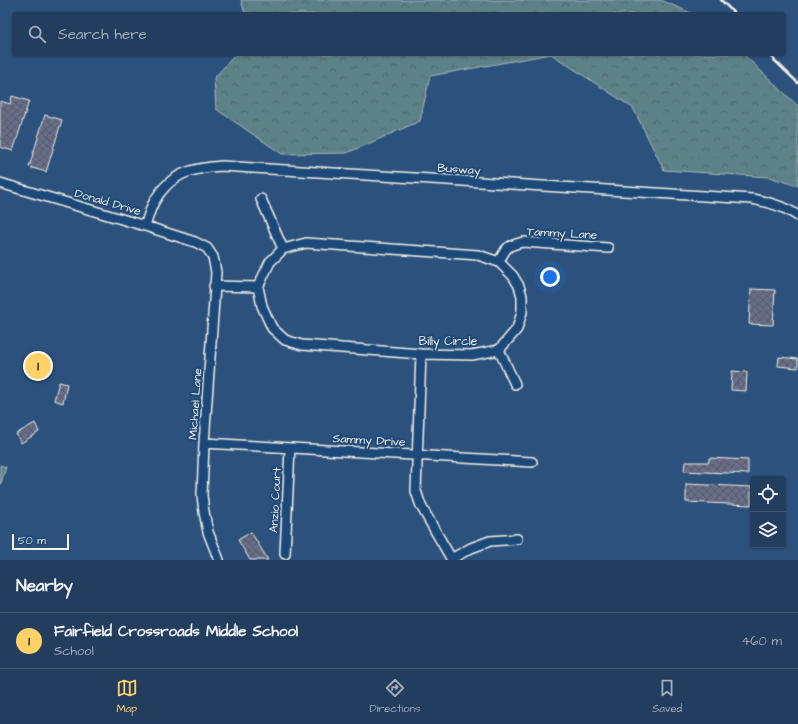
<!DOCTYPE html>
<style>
:root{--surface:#223d5e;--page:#2a4464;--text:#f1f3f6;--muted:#a2aebc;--line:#3f5673;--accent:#ffd166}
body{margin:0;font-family:"Architects Daughter",sans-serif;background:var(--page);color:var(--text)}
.controls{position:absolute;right:12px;bottom:12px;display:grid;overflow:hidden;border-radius:4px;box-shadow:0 1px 3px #0004}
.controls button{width:36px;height:36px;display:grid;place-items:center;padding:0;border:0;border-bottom:1px solid var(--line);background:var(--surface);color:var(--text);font:20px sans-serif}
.scale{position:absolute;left:12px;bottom:10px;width:57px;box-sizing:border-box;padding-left:4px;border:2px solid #f4f1e8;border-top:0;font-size:11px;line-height:14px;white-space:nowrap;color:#f4f1e8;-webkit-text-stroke:3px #1f4a7a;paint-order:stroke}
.you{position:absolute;left:550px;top:277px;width:14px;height:14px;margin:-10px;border:3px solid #fff;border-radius:50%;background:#1a73e8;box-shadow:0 0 0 6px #1a73e833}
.badge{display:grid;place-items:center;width:26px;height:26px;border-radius:50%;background:var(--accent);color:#111;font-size:13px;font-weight:700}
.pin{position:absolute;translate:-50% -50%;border:2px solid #fff;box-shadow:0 1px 4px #0006}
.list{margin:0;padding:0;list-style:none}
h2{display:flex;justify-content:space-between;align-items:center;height:52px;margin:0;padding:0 16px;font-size:17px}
h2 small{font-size:13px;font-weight:400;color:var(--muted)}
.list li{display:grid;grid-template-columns:26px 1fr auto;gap:12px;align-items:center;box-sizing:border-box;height:56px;padding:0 16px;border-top:1px solid var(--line)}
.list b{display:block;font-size:15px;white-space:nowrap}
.list p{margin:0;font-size:13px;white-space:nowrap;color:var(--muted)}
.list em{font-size:13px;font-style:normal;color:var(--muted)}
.icon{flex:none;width:22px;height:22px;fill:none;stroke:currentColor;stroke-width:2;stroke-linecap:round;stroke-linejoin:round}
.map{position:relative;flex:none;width:798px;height:560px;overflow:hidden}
.search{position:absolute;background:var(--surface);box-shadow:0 1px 3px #0004;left:12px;right:12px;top:12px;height:44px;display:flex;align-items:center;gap:10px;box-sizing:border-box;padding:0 14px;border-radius:4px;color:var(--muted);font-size:15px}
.sheet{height:108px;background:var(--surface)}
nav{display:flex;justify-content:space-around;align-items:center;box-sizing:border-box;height:56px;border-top:1px solid var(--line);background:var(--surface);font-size:11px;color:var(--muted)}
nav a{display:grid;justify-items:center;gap:2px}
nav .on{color:var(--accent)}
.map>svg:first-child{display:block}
.forest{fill:url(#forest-crowns);stroke:#a8bab8}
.pitch{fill:#5b8288;stroke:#a8bab8}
.building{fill:url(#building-cross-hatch);stroke:#f4f1e8}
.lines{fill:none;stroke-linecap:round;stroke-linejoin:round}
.street-casing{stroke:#f4f1e8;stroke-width:12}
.street{stroke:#1f4a7a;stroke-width:9}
.rail{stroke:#f4f1e8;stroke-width:2.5}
.labels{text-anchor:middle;stroke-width:4;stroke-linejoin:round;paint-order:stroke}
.street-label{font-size:12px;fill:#f4f1e8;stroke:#1f4a7a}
</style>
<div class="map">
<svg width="798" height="560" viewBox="0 0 798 560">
<defs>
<pattern id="forest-crowns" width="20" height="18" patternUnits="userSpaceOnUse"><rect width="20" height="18" fill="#5b8288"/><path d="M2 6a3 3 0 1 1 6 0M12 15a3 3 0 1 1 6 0" fill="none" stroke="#53686a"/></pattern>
<pattern id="building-cross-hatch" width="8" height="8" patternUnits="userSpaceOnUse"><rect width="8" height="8" fill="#666e89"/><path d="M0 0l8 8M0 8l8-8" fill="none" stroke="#565964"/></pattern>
</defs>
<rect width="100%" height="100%" fill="#2d517d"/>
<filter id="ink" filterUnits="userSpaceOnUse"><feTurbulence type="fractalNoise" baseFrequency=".025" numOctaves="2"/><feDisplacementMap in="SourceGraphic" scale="8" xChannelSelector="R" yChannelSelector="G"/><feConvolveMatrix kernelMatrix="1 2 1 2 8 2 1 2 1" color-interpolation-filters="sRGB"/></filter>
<g filter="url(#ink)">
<path class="forest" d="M241 0H661L693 14H245Z
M236 54H743L798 106V186L769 177 664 170 633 108 551 54 430 76 420 121 347 153 282 154 216 109 214 78Z"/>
<path class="pitch" d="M0 465 6 467 0 486Z"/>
<path class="building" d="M12 96 29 101 13 151 0 147V101L10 104Z
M45 115 62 120 46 172 29 167Z
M751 289 775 290 773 325 749 324Z
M779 357 798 359V368L778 366Z
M732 371 747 372 746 391 731 390Z
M59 382 67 384 63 403 54 400Z
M35 423 39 432 21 443 16 434Z
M709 458 748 460V474L684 471 685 462H709Z
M686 484 751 487V505L686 502Z
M251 532 268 560H250L238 540Z"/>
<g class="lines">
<defs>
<path id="street" d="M0 183 145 226 195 242 207 248 213 257 216 272 204 443 202 495 204 512 208 532 219 560
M261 199 283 249
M145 226C148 218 150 209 154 202 170 173 192 168 222 166L752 199C769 202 784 206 798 216
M306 243 478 255 499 262 513 276 519 286 522 296V312L517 329 499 350 472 355 421 354 302 345 285 340 272 328 262 306 258 287 270 262 283 249Z
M499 262C506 247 507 246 523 242L608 248
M214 286 258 287
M499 350 515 384
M421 354 416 491 421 506 452 560
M204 443 532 462
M285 554 290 448
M451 559 471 548 490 541 517 539"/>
</defs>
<use href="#street" class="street-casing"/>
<use href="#street" class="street"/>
<path class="rail" d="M721 0 735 14
M768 54 798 83"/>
</g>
</g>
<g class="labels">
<g class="street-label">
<text transform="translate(459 169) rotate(4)" y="4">Busway</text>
<text transform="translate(108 202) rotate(16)" y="4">Donald Drive</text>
<text transform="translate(562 233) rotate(3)" y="4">Tammy Lane</text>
<text x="448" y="345">Billy Circle</text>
<text transform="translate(195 404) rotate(-86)" y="4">Michael Lane</text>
<text transform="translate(369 440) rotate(3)" y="4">Sammy Drive</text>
<text transform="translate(275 500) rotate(-87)" y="4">Anzio Court</text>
</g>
</g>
</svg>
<div class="controls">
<button><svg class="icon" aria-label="locate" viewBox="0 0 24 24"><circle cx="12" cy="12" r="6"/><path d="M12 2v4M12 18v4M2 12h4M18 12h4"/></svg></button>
<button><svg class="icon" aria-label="layers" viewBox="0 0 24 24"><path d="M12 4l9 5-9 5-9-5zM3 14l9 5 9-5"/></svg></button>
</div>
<div class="scale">50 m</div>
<div class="you"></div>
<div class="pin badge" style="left:38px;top:366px">1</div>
<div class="search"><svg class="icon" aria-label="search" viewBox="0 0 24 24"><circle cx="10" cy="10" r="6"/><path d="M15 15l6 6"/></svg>Search here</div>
</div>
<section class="sheet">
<h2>Nearby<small></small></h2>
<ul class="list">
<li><span class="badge">1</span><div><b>Fairfield Crossroads Middle School</b><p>School</p></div><em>460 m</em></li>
</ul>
</section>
<nav>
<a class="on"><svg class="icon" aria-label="map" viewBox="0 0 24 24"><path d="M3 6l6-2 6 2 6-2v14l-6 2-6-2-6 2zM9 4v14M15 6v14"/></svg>Map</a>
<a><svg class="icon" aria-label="directions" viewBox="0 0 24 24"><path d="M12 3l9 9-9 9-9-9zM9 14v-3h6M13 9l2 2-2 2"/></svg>Directions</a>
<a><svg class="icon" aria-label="saved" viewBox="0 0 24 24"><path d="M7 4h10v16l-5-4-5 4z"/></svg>Saved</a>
</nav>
